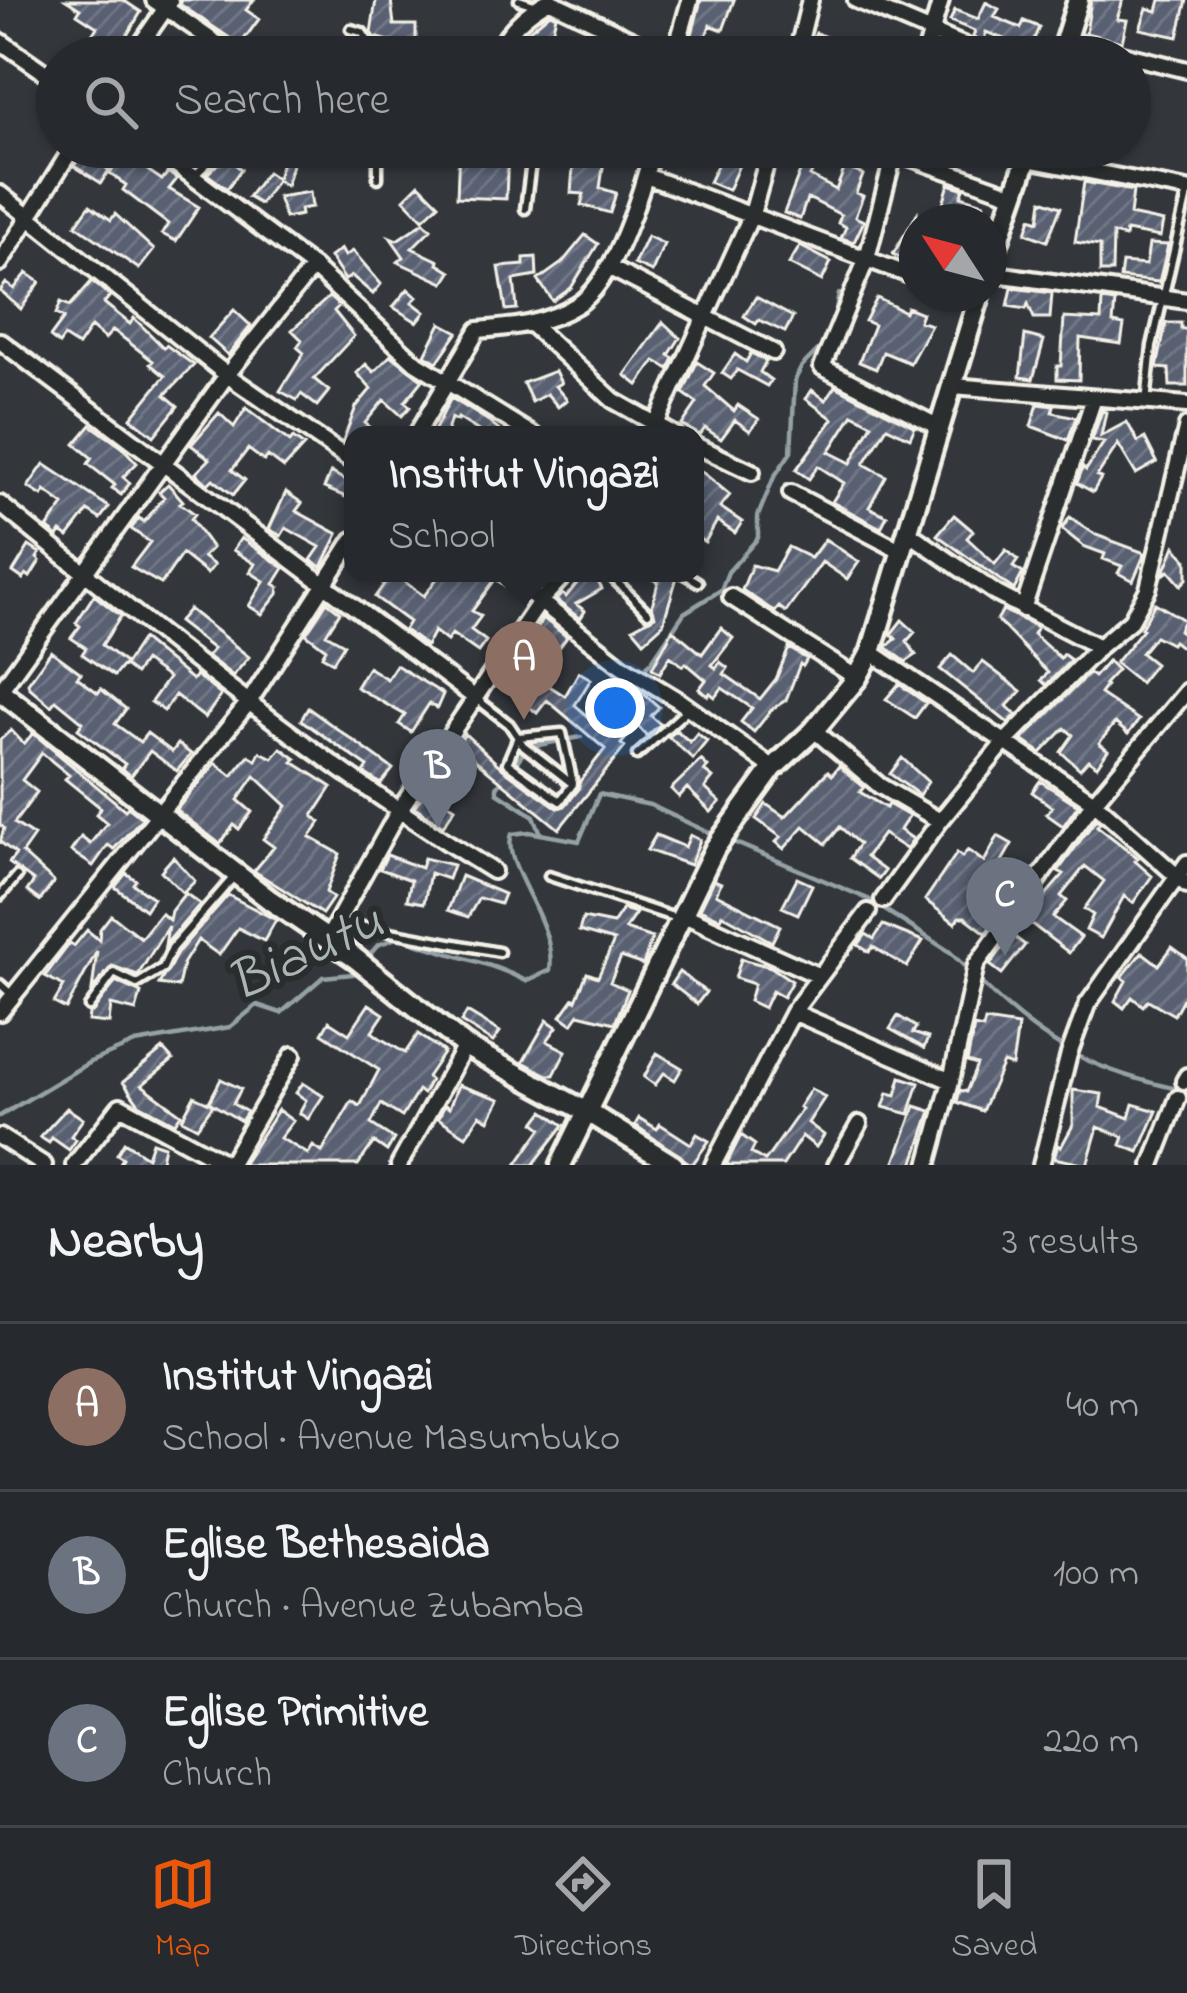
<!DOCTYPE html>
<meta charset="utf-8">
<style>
:root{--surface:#26292d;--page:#323539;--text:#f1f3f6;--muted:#a4a6aa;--line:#424549;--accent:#ea580c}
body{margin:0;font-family:"Indie Flower",sans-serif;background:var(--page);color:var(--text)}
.compass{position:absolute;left:899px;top:204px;width:108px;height:108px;border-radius:50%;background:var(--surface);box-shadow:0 3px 9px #0004;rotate:306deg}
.you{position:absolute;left:615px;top:708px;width:42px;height:42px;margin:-30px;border:9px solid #fff;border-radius:50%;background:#1a73e8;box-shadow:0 0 0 18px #1a73e833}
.badge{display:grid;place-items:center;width:78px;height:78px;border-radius:50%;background:var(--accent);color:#fff;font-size:39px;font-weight:700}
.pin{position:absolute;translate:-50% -99px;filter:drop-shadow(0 3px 6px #0008)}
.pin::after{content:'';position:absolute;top:63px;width:42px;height:36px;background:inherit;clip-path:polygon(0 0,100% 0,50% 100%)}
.popup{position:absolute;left:344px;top:426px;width:360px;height:156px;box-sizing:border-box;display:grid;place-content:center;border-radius:24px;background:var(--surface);filter:drop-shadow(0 3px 9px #0005);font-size:39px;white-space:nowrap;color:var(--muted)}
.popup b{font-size:45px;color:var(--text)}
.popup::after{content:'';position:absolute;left:50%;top:100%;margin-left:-24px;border:24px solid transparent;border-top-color:var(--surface)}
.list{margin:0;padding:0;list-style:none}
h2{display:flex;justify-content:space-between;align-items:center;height:156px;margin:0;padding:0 48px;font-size:51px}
h2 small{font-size:39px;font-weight:400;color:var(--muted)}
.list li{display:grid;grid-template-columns:78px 1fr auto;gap:36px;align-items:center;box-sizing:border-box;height:168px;padding:0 48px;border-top:3px solid var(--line)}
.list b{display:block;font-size:45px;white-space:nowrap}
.list p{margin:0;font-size:39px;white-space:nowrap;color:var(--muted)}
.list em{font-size:39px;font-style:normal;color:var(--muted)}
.icon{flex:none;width:66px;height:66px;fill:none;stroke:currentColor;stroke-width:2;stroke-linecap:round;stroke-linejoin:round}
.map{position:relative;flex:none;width:1187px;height:1165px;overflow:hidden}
.search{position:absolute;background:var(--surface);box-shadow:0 3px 9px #0004;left:36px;right:36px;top:36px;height:132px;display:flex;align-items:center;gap:30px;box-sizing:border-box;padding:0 42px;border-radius:66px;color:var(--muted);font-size:45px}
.sheet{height:660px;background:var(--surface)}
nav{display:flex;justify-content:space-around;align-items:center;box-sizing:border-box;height:168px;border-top:3px solid var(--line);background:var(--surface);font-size:33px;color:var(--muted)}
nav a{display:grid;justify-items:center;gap:6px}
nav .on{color:var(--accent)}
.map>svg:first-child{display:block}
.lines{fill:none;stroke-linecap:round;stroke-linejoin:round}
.stream{stroke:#95a1a5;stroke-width:4.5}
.building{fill:url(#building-hatch);stroke:#f4f1e8;stroke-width:3;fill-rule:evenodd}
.lane-casing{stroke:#f4f1e8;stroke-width:15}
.street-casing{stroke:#f4f1e8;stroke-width:22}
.secondary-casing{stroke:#f4f1e8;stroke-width:27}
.lane{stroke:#2a2d2e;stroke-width:6}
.street{stroke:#2a2d2e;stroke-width:14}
.secondary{stroke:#2a2d2e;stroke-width:18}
.labels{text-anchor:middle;stroke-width:12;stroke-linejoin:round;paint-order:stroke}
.water-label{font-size:57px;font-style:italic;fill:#acb5b6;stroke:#2a2d2e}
</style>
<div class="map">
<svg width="1187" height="1165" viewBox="0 0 1187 1165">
<defs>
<pattern id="building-hatch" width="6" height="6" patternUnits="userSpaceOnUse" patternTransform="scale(3)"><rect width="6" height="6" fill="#586072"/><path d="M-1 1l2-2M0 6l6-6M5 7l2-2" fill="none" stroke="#717786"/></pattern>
</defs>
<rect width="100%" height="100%" fill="#33373c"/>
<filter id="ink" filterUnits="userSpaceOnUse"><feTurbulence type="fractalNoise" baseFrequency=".00833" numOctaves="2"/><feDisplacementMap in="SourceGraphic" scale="24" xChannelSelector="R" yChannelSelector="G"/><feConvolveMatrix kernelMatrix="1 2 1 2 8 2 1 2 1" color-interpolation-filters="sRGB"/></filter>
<g filter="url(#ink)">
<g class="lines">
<path class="stream" d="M833 324 839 294
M598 718 651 662 684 613 721 590 728 572 758 538V516L774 477 791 452 795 380 802 366 828 340
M541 834 534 816 497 792V787L528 747 581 737
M731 841 868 899 950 952 971 973
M364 961 378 945 399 937C442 954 485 960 526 981L550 970C557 921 500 864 512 834L529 832 579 841 599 794 650 805 714 835
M979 981C1047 1047 1094 1072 1187 1091
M0 1116 90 1062 135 1043 230 1027 257 1005 281 1013 323 977 353 974 357 970"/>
</g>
<path class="building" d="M66 0H123L141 12 114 57H92L82 50 97 27 77 14 80 9Z
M181 0H254L246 10 259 19 240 45 181 5Z
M376 0H391L394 25H416V40L397 43 375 37 371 33Z
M701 0H734L723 30 710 25 700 54 688 50Z
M1091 0H1123L1117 19 1127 20 1122 42 1086 33Z
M1160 0H1187L1178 37 1140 29 1147 8 1157 11Z
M986 2 999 9 994 17 1021 28 1024 21 1039 27 1030 49 986 32 984 41 979 40 973 37 975 31 950 21 955 10 978 19Z
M550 13 556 16 551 36 572 34 573 52 556 53 530 46 532 40 521 37Z
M816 33 828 38 827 42 861 57H812L815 47 810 46Z
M127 147H142L143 152 137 163 162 180 168 172 177 179 169 189 199 207 176 241 162 234 168 224 123 190 126 185 110 174Z
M286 147H297L286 186 277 180 260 204 248 197 267 172 277 179Z
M726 147H747L728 190 709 182Z
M784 147 810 153 813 147H826L810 176 836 190 845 167 863 175 856 193 863 196 855 217 864 221 854 242 841 238 846 227 838 223 841 215 812 200 807 199 800 219 784 213 803 164 781 157Z
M459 148 508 150 506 199 457 197Z
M83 153 109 170 101 183 74 166Z
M574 155 604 161 600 188 616 193 610 213 581 205 584 194 571 193Z
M231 161 241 169 227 189 207 174 218 164Z
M1084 182 1133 191 1130 215 1163 222 1160 237 1126 231 1125 237 1113 234 1112 272H1100V246L1075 242Z
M419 184 439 204 423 219 404 199Z
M949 184 964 189 961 196 984 203 978 222H956L961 208 943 203Z
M310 192 312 207 300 209 301 215 285 218 278 197Z
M1042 200 1061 207 1047 241 1026 233 1031 218 1039 221Z
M90 205 111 220 115 214 154 250 139 269 76 225Z
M917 214V252L912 263 893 254Z
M424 222 431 229 412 248 439 261 438 264 451 272 444 283 398 262 404 257 390 237 397 240Z
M585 235 598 244 571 288 553 301 538 280 562 263Z
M647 236 664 244 652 272 634 264Z
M1149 244 1168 245 1159 282 1120 278 1122 263 1146 265Z
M800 246 831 262 822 281 789 264Z
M341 249 345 256 353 251 381 284 373 294 352 276 345 280 330 257Z
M536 257 537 276 514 280 517 309 506 310 499 267 524 265V258Z
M27 273 40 282 21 309 0 291 6 283 14 289Z
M92 281 110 296 104 303 130 324 134 318 164 348 166 345 194 365 165 395 178 406 154 436 131 418 165 376 150 364 153 361 113 330 105 339 91 327 78 346 64 337 59 344 50 337 64 318 56 314 61 302 70 306Z
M1012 288 1052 293 1050 318H1034L1028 304 1026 309 1008 306Z
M408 289 417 297 412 302 425 312 417 322 393 307Z
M329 297 339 306 334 311 354 336 314 379 329 391 317 406 301 394 297 400 280 391 304 353 297 347 302 340 292 330Z
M756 297 793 317 785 332 759 320 756 324 744 316Z
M877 298 905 312 907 307 922 313 919 321 931 325 910 363 883 352 876 369 859 362 874 325 865 321Z
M1102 300 1115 302 1113 323 1124 325 1121 344 1080 338 1079 380 1057 379V366H1061L1064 318 1101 320Z
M234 310 251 326 228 355 209 338Z
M663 322 680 338 669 355 674 358 669 369 655 361 638 385 625 375Z
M441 323 458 332 437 362 425 355Z
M1166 323H1181V329H1187V386H1170L1169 369 1157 368Z
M1025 335 1044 340 1033 379 1020 377Z
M751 353 766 361 760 372 771 380 767 386 737 370 731 379 722 373 735 354 746 362Z
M391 355 423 380 405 402 410 407 402 416 384 400 365 423 380 435H353L348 445 343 441 356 407 371 389 357 373 366 364 374 372Z
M697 362 714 373 705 386 734 411 738 405 759 419 750 431 735 420 721 439 705 428 700 435 682 425 697 403 683 393Z
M555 371 561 383 555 386 567 400 558 407 547 394 532 402 523 383Z
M835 386 915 427 910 438 887 427 864 464 886 476 869 507 887 516 881 528 832 502 844 483 818 466 809 479 796 470 833 419 806 399 812 390 826 400ZM853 414 872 424 851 463 829 452Z
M451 398 487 420 504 435H485L458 418 457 421 451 418 446 435H432Z
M1038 404 1054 406 1052 412 1076 417 1068 440 1031 426Z
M246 408 290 442 293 438 304 446 284 468 268 456 264 461 248 449 232 470 245 480 233 495 213 479 208 484 196 473 210 459 191 445 219 413 234 427Z
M1102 411 1106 412 1101 436 1127 422 1138 442 1145 438 1157 462 1136 474 1118 444 1097 476 1101 478 1093 492 1077 483 1083 467 1086 470 1104 442 1092 440Z
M91 425 122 447 137 463 123 477 130 483 121 495 112 488 115 485 88 464 92 458 75 444Z
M44 464 109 507 100 519 88 511 68 537 61 532 58 537 47 528 64 505 45 491 42 496 28 487Z
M695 466 730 495 720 507 742 522 735 533 717 521 705 542 695 536Z
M331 472 353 485V500L324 488Z
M168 484 183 501 180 503 195 514 191 519 212 548 203 557 214 565 207 574 182 554 161 584 131 567 150 542 131 529 139 518 144 522 164 497 159 492Z
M286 492 302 503 296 511 338 534 322 567 311 560 320 547 286 528 281 536 269 529Z
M954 515 973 531 967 538 995 564 1006 550 1018 560 1013 567 1023 573 1014 590 937 535Z
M1070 517 1096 535 1145 553 1133 581 1118 573 1122 566 1103 559 1105 554 1083 546 1062 529Z
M241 538 284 568 274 584 279 587 278 594 262 614 249 606 264 581 250 572 255 564 233 550Z
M825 539 859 562 847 579 822 562 786 612 779 607 775 612 742 590 752 565 774 571 788 547 811 558Z
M29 546 40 553 37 558 40 561 30 577 26 574 23 579 13 572Z
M1175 546 1187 560V579L1181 585 1169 571 1163 575Z
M392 573 424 596 441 573H483L494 581 472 611 481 616 471 630 486 641 478 652 452 634 447 641 434 631 426 646 404 630 409 622 375 597Z
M577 573H593L602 589 576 604 585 611 580 619 556 600 562 594 566 597 578 582Z
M638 573H676L677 577 663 624 644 641 633 628 655 616 652 606 658 582Z
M94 595 121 616 102 645 125 663 114 676 82 654 86 648 71 638 80 626 76 623Z
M327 602 340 612 326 634 344 644 333 662 322 656 326 649 306 634Z
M1155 603 1184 620 1179 630 1187 636V652L1173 641 1171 644 1155 636 1141 653 1155 664 1140 683 1115 663 1143 629 1141 628Z
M189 609 249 657 233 676 207 656 213 649 178 622Z
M1003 610 1037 627 1033 634 1060 658 1063 654 1071 660 1046 685 1041 680 1048 673 997 620Z
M543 618 567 637 537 678 565 696 579 672 591 679 575 705 603 729 637 688 659 707 651 716 660 724 647 736 637 725 621 744 625 747 559 829 457 745 465 734 503 769 558 808 565 806 579 789 580 781 605 749 547 700 537 713 527 705 536 693 518 679 549 640 535 631Z
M902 620 915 632 907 641 916 655 906 662 886 647 896 639 891 634Z
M721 628 733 638 712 665 716 668 720 662 728 668 724 674 760 699 776 679 789 648 807 659 803 666 800 664 786 700 772 709 754 732 741 722 752 708 722 688 715 697 710 693 708 696 699 689 706 680 686 663 683 666 670 656 660 673 652 668 673 630 702 654Z
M142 639 192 680 196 675 221 695 205 718 175 695 164 711 151 702 168 678 144 661 135 674 124 666Z
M51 651 81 673 77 677 98 693 101 689 126 709 115 724 140 742 147 733 172 752 178 744 191 754 177 771 150 751 131 776 122 768 125 764 78 729 83 722 56 700 51 706 29 687 28 683Z
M952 655 973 673 983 662 1021 691 1007 706 1016 715 1008 723 940 669Z
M1108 661 1117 670 1104 684 1106 686 1100 694 1139 720 1128 734 1115 723 1099 743 1108 750 1097 766 1088 760 1080 769 1061 752 1073 735 1065 728 1041 753 1022 740 1089 673 1094 677Z
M396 665 443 694 437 708 429 704 411 732 399 724 405 715 356 687 368 667 387 679Z
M899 684 926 703 915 718 886 699Z
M308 708 393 769 381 784 364 773 368 767 301 720Z
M11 730 24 744 33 733 125 810 128 807 142 818 114 849 108 845 93 866 71 851 81 837 90 844 107 823 96 814 101 808 65 779 69 775 42 753 22 780 37 792 14 823 34 836 22 853 54 882 40 901 27 891 34 881 9 863 16 854 0 842 4 828 0 825V740Z
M676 730 690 742 697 733 707 741 693 759 669 737Z
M281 748 296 759 293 762 332 787 313 816 321 822 310 837 340 854 326 892 333 898 322 914 254 871 274 847 263 839 287 806 255 776 238 800 252 812 239 829 234 825 220 844 176 810 216 763 232 776 249 755 256 760 260 752 273 758Z
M902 758 928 782 919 795 890 774Z
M701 760 708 767 704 771 713 778 705 788 720 802 711 812 687 788 679 797 671 789Z
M839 766 864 787 860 792 886 808 888 804 909 816 900 830 913 839 906 849 883 834 866 857 885 871 879 879 850 858 859 844 840 827 826 844 804 826 784 849 776 842 781 837 756 819 766 804 785 817 828 771 832 775Z
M434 779 443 787 436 795 455 808 443 826 415 807Z
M1040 781 1078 805 1063 826 1046 814 1052 807 1032 792Z
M1096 819 1100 822 1097 826 1138 858 1135 861 1152 876 1133 903 1124 896 1101 938 1086 930 1093 915 1084 909 1104 881 1085 866 1061 896 1067 901 1053 917 1081 937 1069 953 1025 919 1064 874 1058 871Z
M656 835 685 847 690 835 700 840 690 865 647 850Z
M998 836 1012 844 976 907 994 921 986 933 965 917H959L955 923 925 900 957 853 962 857 968 850 984 862Z
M387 855 421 868 424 858 453 865 448 879 430 873 424 903 407 900 411 880 380 869Z
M173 857 195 881 183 893 161 871Z
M126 873 136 880 133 884 153 898 145 910 115 887Z
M461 876 504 894 500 904 479 898 468 917 448 910Z
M797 878 812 885 798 914 782 907Z
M714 880 721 883 716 894 780 926 772 942 722 914 720 918 700 909Z
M185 893 200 904 165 945 168 926 138 975 112 966 92 990 97 951 66 1009 54 1003 64 986 45 976 70 943 74 946 87 930 99 940 100 929 111 915 141 938 161 913 169 920 171 911Z
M228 895 276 920 264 941 238 928 219 955 198 940 183 964 178 987 159 984 178 952Z
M623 909 636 913 625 929 652 938 643 965 621 957 610 982 628 990 615 1023 579 1014 572 1024 561 1016 574 998 576 1000 587 973 598 977 614 941 579 931 583 918 613 924Z
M883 925 923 941 907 967 873 947 869 952 858 945 866 934 874 939Z
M1012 935 1025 945 1002 974 990 965Z
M1172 947 1187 958V991L1174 1015 1148 1000 1143 1006 1132 997 1124 1008 1115 1001 1126 981 1122 977 1142 952 1159 965Z
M741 959 771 967 792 981 783 997 772 991 764 1008 749 1001 754 984 735 978Z
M679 972 706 992 697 1004 671 984Z
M116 982 141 993 136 1011 111 1005 109 1023 88 1021 89 1014Z
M369 1004 384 1014 372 1032 380 1038 405 1053 418 1034 444 1052 427 1077 430 1080 423 1094 418 1091 402 1117 381 1104 371 1124 394 1139 387 1151 374 1142 358 1165H242L278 1110 293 1121 280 1138 308 1154 313 1146 322 1152 352 1101 360 1106 379 1070 322 1033 329 1021 349 1034Z
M467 1012 500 1032 493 1042 461 1022Z
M898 1016 916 1027 913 1033 928 1038 924 1048 890 1029Z
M547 1020 557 1027 547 1041 566 1051 554 1075H548L523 1062Z
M985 1021 1018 1026 1012 1066 1003 1063 982 1111 957 1102 960 1090 966 1092 977 1065 967 1062 974 1027 983 1029Z
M163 1049 173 1060 142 1085 181 1114 175 1123 139 1104 123 1082Z
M657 1053 682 1068 675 1080 664 1073 655 1085 644 1077Z
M901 1077 919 1083 909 1114 883 1107 888 1093 896 1095Z
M221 1079 241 1089 233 1104 247 1112 241 1121 209 1102Z
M303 1083 323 1096 308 1119 299 1113 306 1100 296 1093Z
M458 1085 500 1099 489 1120 480 1115 466 1136 438 1118 445 1105 449 1108Z
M811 1089 825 1097 808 1123 824 1135 816 1147 802 1136 783 1165H726L741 1135 755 1145 751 1153 765 1161 802 1109 799 1107Z
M1073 1090 1102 1094 1100 1107 1129 1118 1133 1104 1157 1111 1139 1152 1121 1145 1124 1137 1098 1127 1087 1165 1054 1158 1058 1145 1061 1147 1073 1125Z
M194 1096 213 1105 197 1127 182 1119Z
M915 1106 931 1111 913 1165H903L895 1162Z
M67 1108 83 1119 71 1136 76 1140 69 1150 52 1138 49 1143 40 1137Z
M544 1111 564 1125 533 1165H516L542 1128 535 1123Z
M639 1118 657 1129 660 1124 691 1144 697 1134 709 1141 692 1165 635 1125Z
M124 1142 147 1157 152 1142 164 1146 160 1165H119L123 1158 117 1154Z"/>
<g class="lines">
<defs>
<path id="lane" d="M519 0 534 5
M351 29 362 32 370 44 413 54 501 42
M599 57 601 25
M378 147V178
M195 175 214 157 251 150
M525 209 533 147
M1146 403 1152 346 1187 195
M608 573 648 613
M683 573 698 582
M478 700 509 724 523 745 570 782
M562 733 573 784 560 801 507 763 518 737Z
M637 755 687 710
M549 876 676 918
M0 896 17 876
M337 922 499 952
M0 984 11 994
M89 1007 114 973 137 984 163 968 172 948 232 879"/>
<path id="street" d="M154 0 236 57
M856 0 991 57
M550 1 669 57
M1066 40 1187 70
M0 41 57 81
M132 57 170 2
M498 57C502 33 529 11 550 0
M674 57 690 0
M796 57 810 0
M924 57 941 0
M153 147 313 267 415 362 533 435
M880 147 1015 195
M896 147 867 258 822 367 941 428
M1027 159 1187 190
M646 176 917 278
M0 194 227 375 353 462
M0 263 73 147
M608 267 773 352
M989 273 1187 301
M958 294 978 302
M532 325 613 400 675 435
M0 341 474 697
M953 386 1187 405
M416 435 478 330C514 327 546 324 577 305 614 283 643 188 653 147
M651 435 752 214 771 147
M695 445 752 472
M791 493 903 552
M0 504C159 634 319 764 493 871
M909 533 997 594 1099 647
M504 573 622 666 678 700 773 768
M731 597 857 678
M1023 609 1094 398
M871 652 1094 802 1187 885
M0 691 227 375 313 267
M814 730 880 786 940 821
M883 900 940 821 1004 743 1099 647 1131 620 1148 589 1187 426
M684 915 817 975
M328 938 398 812 541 600 566 573
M0 1012 249 702 353 540
M793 1012 951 1081
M1184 1081 1187 1076
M0 1137 44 1165
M74 1165 120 1106 229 1165
M229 1165 293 1055
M399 1165 465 1046
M713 1165 793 1012 868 912
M836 1165 859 1124
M928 1165 951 1081 976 965 1094 802 1187 691
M1041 1165 1069 1054 1087 1005 1187 863
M1152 1165 1178 1098"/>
<path id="secondary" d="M1060 57 1078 0
M989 268 1031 147
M0 691 270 900 355 958 465 1046 589 1113 673 1165
M561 1165 715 848 773 768 814 730 857 678 871 652 980 294"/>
</defs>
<use href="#lane" class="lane-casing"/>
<use href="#street" class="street-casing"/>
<use href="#secondary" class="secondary-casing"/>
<use href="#lane" class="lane"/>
<use href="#street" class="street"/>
<use href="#secondary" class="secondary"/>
</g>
</g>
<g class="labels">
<g class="water-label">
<text transform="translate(304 949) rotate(-25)" y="20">Biautu</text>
</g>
</g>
</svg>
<svg class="compass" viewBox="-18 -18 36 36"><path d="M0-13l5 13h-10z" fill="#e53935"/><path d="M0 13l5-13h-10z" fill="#a4a6aa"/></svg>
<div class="you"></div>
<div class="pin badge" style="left:524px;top:720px;background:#8d6e63">A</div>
<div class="popup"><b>Institut Vingazi</b>School</div>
<div class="pin badge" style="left:438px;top:828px;background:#6b7280">B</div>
<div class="pin badge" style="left:1005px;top:956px;background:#6b7280">C</div>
<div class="search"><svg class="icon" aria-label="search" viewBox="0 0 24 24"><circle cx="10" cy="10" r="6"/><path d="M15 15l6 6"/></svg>Search here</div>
</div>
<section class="sheet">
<h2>Nearby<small>3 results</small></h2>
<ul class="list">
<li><span class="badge" style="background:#8d6e63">A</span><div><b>Institut Vingazi</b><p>School · Avenue Masumbuko</p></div><em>40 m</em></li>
<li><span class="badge" style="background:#6b7280">B</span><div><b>Eglise Bethesaida</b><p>Church · Avenue Zubamba</p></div><em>100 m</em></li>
<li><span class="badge" style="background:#6b7280">C</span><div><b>Eglise Primitive</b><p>Church</p></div><em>220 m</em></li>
</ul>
</section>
<nav>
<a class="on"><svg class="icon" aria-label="map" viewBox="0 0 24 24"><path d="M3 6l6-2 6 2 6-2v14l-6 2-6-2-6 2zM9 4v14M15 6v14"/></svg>Map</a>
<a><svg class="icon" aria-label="directions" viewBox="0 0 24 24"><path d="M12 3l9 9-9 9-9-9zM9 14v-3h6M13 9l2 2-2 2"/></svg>Directions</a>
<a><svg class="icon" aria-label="saved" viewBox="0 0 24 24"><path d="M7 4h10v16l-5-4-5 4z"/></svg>Saved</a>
</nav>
